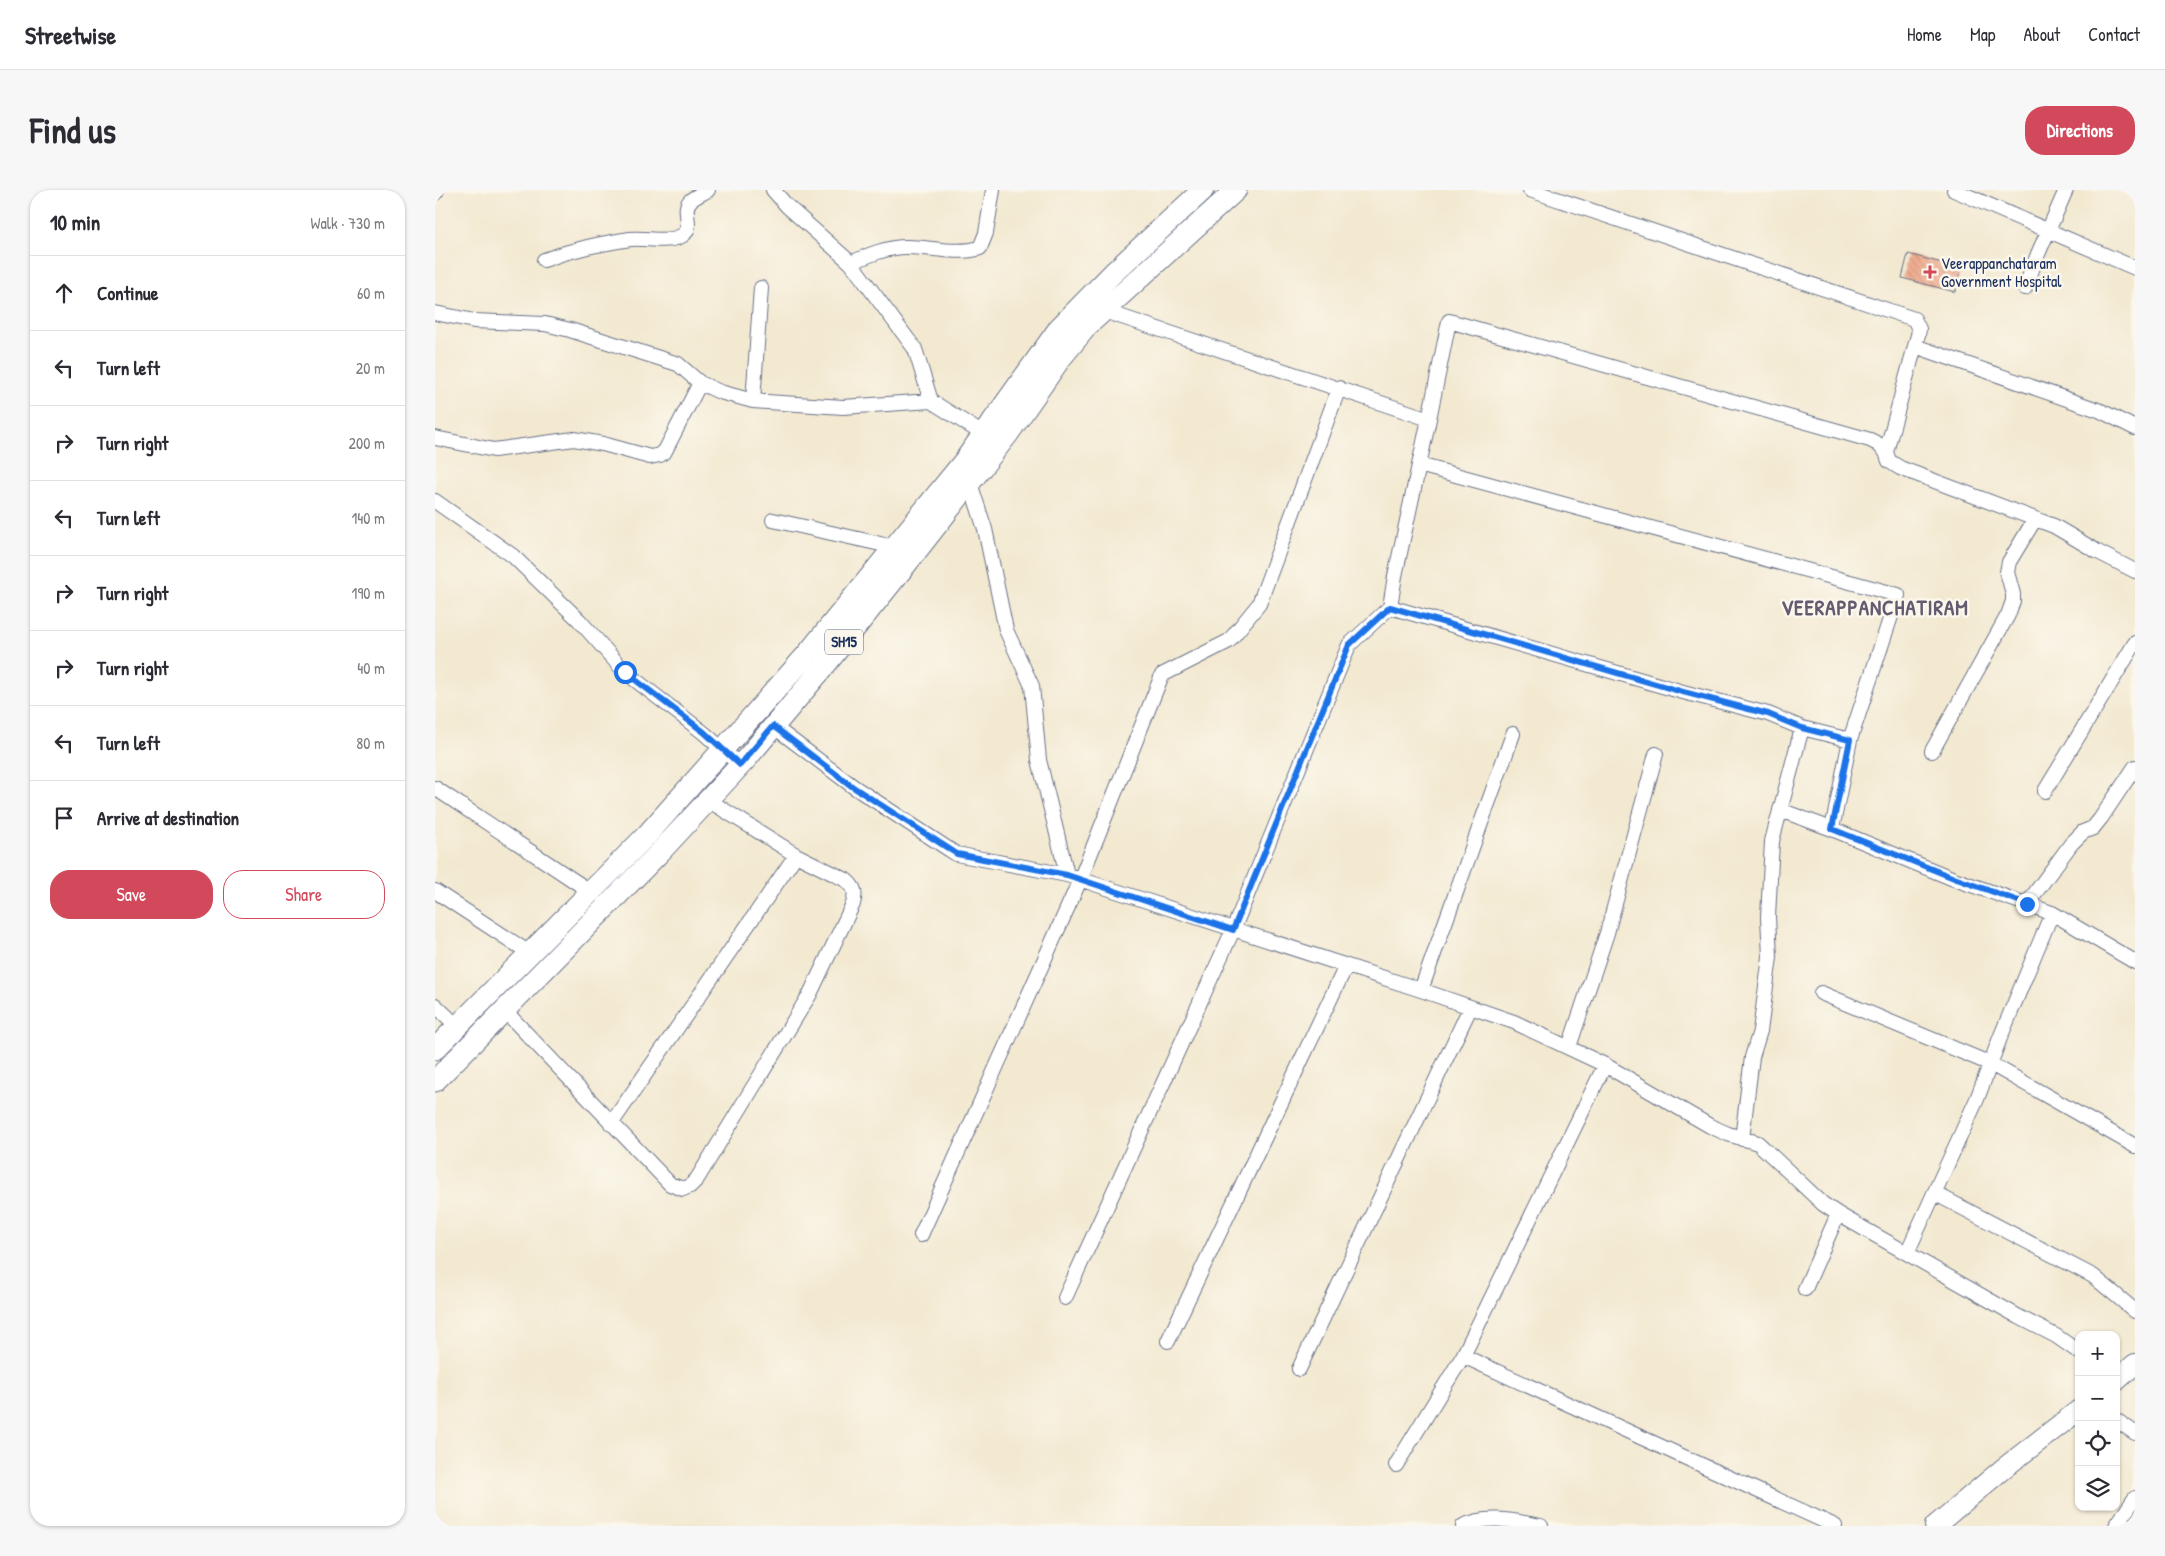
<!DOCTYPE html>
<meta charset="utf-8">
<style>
:root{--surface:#fff;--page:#f7f7f7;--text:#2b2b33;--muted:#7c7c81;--line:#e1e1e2;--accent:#d1495b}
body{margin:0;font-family:"Patrick Hand",sans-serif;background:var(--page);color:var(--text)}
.controls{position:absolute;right:15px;bottom:15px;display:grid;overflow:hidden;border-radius:10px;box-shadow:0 1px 4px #0004}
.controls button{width:45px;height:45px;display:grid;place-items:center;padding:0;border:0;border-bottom:1px solid var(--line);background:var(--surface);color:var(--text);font:25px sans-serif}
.stop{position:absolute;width:15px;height:15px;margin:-11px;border:4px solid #1a73e8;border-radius:50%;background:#fff}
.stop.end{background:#1a73e8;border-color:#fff;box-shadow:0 1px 5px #0008}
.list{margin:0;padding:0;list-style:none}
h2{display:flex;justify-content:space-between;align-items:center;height:65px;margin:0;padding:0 20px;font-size:21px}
h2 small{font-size:16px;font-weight:400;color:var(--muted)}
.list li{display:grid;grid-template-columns:32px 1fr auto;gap:15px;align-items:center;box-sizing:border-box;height:75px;padding:0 20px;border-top:1px solid var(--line)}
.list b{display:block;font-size:19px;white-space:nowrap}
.list em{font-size:16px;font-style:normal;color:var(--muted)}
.actions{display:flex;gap:10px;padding:15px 20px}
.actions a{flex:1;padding:11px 0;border:1px solid var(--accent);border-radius:20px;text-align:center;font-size:18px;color:var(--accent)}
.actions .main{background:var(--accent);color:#fff}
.icon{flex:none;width:28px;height:28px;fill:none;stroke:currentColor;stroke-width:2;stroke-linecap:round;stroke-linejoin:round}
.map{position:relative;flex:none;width:1700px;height:1336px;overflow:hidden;border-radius:20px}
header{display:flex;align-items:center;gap:30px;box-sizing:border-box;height:70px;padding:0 25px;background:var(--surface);border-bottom:1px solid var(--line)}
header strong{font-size:24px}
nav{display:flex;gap:28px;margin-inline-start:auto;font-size:18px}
.intro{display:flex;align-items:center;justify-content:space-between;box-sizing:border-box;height:120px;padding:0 30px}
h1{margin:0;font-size:35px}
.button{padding:12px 22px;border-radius:20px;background:var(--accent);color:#fff;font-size:18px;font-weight:700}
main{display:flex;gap:30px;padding:0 30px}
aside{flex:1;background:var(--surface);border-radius:20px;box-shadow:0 1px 4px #0004}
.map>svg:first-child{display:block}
.building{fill:url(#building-back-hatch)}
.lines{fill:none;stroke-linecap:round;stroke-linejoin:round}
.street-casing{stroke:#677086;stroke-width:16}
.secondary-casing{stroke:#677086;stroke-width:22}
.primary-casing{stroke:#677086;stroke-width:23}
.street{stroke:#fff;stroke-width:14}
.secondary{stroke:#fff;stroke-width:20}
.primary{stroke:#fff;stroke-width:21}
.route{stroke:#1a73e8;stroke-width:6}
.poi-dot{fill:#d1495b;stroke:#fbf7ec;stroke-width:2}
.labels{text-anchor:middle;stroke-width:5;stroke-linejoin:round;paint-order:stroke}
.shield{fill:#fbf7ec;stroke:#5e6b89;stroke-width:1}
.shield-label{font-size:15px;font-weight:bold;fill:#1b2f5e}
.poi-label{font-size:16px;fill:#1b2f5e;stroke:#fbf7ec;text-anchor:start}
.district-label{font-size:21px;font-weight:bold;letter-spacing:1px;fill:#655b70;stroke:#fbf7ec}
</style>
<header>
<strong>Streetwise</strong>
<nav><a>Home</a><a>Map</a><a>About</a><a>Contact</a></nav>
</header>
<div class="intro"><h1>Find us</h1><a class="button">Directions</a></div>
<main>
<aside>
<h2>10 min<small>Walk · 730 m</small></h2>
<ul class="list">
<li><svg class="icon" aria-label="ahead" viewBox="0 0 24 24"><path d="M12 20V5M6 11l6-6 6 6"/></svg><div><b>Continue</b></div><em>60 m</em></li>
<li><svg class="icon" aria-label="left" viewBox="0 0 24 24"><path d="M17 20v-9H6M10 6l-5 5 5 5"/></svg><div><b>Turn left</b></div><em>20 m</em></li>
<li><svg class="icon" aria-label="right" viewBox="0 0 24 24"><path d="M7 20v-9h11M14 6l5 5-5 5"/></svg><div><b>Turn right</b></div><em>200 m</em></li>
<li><svg class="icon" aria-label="left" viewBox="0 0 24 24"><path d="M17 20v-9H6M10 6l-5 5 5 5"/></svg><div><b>Turn left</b></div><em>140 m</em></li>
<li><svg class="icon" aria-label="right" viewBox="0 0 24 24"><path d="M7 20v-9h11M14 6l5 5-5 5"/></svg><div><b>Turn right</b></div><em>190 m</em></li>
<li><svg class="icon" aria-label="right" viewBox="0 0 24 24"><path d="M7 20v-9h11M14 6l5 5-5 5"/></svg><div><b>Turn right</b></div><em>40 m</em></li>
<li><svg class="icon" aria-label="left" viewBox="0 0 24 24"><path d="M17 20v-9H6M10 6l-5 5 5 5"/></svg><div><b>Turn left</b></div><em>80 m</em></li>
<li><svg class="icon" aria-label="arrive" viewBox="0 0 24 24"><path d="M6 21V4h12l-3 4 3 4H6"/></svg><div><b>Arrive at destination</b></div></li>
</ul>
<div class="actions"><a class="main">Save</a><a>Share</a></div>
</aside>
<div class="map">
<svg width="1700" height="1336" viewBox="0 0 1700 1336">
<defs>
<pattern id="building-back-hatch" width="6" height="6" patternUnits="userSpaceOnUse" patternTransform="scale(1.25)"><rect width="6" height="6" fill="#efad90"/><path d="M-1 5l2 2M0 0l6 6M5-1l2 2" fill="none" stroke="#cc957f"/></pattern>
</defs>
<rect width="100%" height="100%" fill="#fbf7ec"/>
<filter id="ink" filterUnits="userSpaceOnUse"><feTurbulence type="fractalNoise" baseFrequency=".02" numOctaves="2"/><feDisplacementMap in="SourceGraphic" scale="10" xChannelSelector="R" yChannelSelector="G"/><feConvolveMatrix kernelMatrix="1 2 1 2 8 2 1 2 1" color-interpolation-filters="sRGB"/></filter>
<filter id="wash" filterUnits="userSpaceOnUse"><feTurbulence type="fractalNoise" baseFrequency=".0096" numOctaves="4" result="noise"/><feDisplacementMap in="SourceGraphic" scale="20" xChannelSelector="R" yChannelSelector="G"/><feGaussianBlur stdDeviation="1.12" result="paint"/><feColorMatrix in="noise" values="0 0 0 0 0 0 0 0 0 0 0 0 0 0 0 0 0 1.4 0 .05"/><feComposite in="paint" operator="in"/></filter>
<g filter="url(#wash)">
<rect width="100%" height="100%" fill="#f3e9d1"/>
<g id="blocks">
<path class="building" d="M1473 64 1526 78 1520 102 1467 88Z"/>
</g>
</g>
<g filter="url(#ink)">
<use href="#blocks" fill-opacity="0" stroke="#677086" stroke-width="1"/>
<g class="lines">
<defs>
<path id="street" d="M338 0 352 16 416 73 480 159 496 211 548 244
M1095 0 1479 129 1484 139 1483 145 1451 262
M1519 0 1700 78
M0 3 2 0
M109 70C138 59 164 54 195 49 211 47 234 54 248 45 260 36 245 19 256 10 261 6 268 3 273 0
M416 73C433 65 452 57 472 57 495 57 522 65 545 58L551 43 558 0
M1590 98 1603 64 1631 0
M669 121 994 229 960 386 955 417 1248 502 1333 524 1367 538 1415 550 1397 639 1519 689 1617 723 1700 772
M0 123 39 131 110 134 135 140 243 174 265 193 285 202 318 211 408 217 496 211
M1480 156 1666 221 1700 238
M318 211 326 98
M994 229 1014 131 1435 250 1443 254 1451 262 1454 271 1465 278 1619 336 1663 362 1700 381
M0 248 59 260 139 249 168 254 215 267 225 265 230 261 265 193
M984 275 1463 405 1415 550
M535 293 550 339 571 440 597 496 604 570 632 685
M0 311 78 366 144 430 190 482 269 543 305 575
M338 330 459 357
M338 536 419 597 521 664 632 685 986 800 1079 832 1170 875 1275 936 1293 944 1323 953 1388 1014 1403 1024 1584 1127 1621 1146 1644 1162
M1497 561 1573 425 1578 411V404L1572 382 1574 372 1600 329
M0 598 156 702
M1610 601 1700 453
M1345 620 1397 639
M0 701 96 764
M1592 714 1636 654 1648 642 1658 638 1666 628 1700 577
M986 800 1078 544
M1386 803 1556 874 1700 956
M0 815 23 837
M69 820 235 994 248 999 255 996 262 989 375 804 418 714C421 703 420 697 411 690L361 665 273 610
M1134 857 1172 743 1221 564
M1170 875 1028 1166 1400 1336
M176 934 361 665
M1307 949 1317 867 1325 841 1335 767 1333 727 1337 651 1367 538
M1499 1003 1658 1086 1700 1121
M486 1045 645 690 727 485 794 451 824 414 904 198
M1472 1063 1542 909 1565 848 1617 723
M1370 1099 1403 1024
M630 1108 798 740 914 455 955 417
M733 1151 911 776
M864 1179 1035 818
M1681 1230 1700 1243
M961 1275 1028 1166
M1028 1336C1054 1324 1079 1331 1106 1336
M1681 1336 1700 1308"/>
<path id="secondary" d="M1681 1191 1700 1174
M1500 1336 1569 1278 1644 1220"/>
<path id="primary" d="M0 859 211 646 369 468 530 270 625 137 678 83 768 0
M0 891 226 661 312 568 387 479 469 377 573 244 625 169 653 135 801 0"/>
</defs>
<use href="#street" class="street-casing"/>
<use href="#secondary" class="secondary-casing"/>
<use href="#primary" class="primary-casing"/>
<use href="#street" class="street"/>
<use href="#secondary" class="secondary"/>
<use href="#primary" class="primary"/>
</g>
</g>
<g class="lines" filter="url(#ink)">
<path class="route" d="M190 482 269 542 305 575 338 536 418 597 522 664 632 685 798 740 914 455 955 417 1248 502 1333 524 1367 538 1415 550 1397 639 1519 688 1592 714"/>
</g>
<path class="poi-dot" d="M1492.5 74.5h5v5h5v5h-5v5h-5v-5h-5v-5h5z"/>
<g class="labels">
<rect class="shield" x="390" y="439.5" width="38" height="25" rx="4"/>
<g class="shield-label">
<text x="409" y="457">SH15</text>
</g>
<g class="poi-label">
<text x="1506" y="79">Veerappanchataram<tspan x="1506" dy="18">Government Hospital</tspan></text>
</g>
<g class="district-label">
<text x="1440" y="425">VEERAPPANCHATIRAM</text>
</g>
</g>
</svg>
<div class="controls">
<button>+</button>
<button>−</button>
<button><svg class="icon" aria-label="locate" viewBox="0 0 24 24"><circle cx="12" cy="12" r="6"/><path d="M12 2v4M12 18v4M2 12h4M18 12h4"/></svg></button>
<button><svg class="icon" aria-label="layers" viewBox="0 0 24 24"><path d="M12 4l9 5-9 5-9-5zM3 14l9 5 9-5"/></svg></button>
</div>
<div class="stop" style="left:190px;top:482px"></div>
<div class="stop end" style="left:1592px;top:714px"></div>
</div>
</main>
